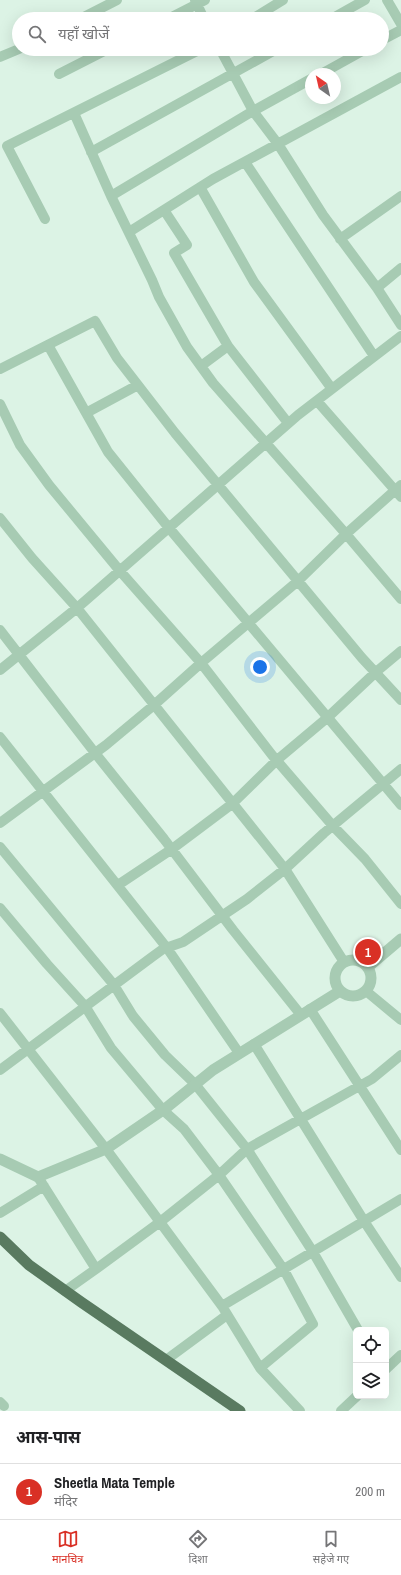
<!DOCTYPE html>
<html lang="hi">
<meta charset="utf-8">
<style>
:root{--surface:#fff;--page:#f6f6f6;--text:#202124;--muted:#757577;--line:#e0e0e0;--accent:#d93025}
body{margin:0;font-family:"Archivo Narrow","Noto Sans Devanagari",sans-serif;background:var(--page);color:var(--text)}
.controls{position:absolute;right:12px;bottom:12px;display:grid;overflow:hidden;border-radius:6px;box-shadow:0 4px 16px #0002}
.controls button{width:36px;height:36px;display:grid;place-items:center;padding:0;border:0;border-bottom:1px solid var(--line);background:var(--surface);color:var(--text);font:20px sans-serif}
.compass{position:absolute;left:305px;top:68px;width:36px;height:36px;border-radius:50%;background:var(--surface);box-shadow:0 4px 16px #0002;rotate:326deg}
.you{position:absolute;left:260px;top:667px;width:14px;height:14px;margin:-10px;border:3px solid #fff;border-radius:50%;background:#1a73e8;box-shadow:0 0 0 6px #1a73e833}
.badge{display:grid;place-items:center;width:26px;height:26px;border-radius:50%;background:var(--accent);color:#fff;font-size:13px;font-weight:700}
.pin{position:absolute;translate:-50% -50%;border:2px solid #fff;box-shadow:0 1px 4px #0006}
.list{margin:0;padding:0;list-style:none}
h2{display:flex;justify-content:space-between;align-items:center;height:52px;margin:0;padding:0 16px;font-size:17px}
h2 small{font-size:13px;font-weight:400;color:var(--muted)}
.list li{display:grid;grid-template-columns:26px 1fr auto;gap:12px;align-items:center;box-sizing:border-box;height:56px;padding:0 16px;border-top:1px solid var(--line)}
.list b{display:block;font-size:15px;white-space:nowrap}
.list p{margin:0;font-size:13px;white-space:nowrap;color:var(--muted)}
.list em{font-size:13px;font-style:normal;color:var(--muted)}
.icon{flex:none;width:22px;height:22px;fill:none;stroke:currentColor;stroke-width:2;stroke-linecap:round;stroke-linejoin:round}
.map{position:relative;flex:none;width:401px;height:1411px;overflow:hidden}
.search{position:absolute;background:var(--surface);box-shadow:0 4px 16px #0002;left:12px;right:12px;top:12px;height:44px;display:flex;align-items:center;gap:10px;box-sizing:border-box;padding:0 14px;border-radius:22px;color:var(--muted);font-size:15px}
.sheet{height:108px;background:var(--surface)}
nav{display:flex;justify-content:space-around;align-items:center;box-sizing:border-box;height:56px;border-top:1px solid var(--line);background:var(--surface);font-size:11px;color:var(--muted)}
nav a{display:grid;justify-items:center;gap:2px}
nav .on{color:var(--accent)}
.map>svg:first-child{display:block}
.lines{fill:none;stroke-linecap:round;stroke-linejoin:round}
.minor{stroke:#a7cbb3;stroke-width:10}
.tertiary{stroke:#a7cbb3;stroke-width:11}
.primary{stroke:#597a60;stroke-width:11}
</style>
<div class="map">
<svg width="401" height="1411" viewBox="0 0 401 1411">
<rect width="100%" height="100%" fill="#dcf3e5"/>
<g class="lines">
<path class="minor" d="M195 0 204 19
M387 0 401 24
M80 19 117 0
M168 19 205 0
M252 19 283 0
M331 19 365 0
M382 40 401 30
M220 49 253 111 278 144 323 215 377 288 401 325
M0 57 19 49
M59 74 108 49
M321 74 366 49
M74 113 111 196 152 280 159 297 187 347 213 383 346 534 401 599
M91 152 277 49
M245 162 374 356
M200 187 254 282 332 389
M111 196 253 111 311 79
M164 210 187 245 174 253 228 346 288 423
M45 219 7 146 201 49
M129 232 213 179 401 77
M340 239 401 196
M377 288 401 268
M48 345 108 452 169 528 401 805
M201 366 228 346
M0 369 95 321 117 358 175 433 362 658 401 700
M317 401 401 497
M0 404 20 445 49 485 120 571 201 663 272 755 333 826 365 859 401 904
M86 413 138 385
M0 518 32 558 77 608 285 869 344 962
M0 630 95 753 164 839 233 930 301 1015
M0 670 77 608 298 415 401 336
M0 737 167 948 239 1053
M0 823 106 745 154 705 201 663 298 581 346 534 401 485
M0 847 114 985 133 1016 165 1055 195 1084 247 1149 313 1252 358 1330
M118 885 172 849 232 804 277 760 327 718 376 672 401 651
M0 908 47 964 85 1006 111 1048 163 1110 184 1129 219 1175 284 1270 313 1324 260 1368
M366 991 401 1020
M310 1009 401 1150
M0 1013 106 1149 222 1306
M254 1044 364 1221 401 1277
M0 1070 152 957 163 949 183 942 247 899 285 869 324 833 401 769
M38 1177 96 1269 160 1222 219 1175 247 1149 372 1079 401 1055
M0 1213 44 1186
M65 1291 96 1269
M166 1360 227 1315
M386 1369 401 1355
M0 1402 4 1406
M300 1411 260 1368 222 1306 401 1199
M341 1411 357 1396"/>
<path class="tertiary" d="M335 978a18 18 0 1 1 36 0a18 18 0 1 1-36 0Z
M368 967 401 939
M0 1159 38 1177 106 1149 166 1108 213 1070 340 991"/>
<path class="primary" d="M0 1237 29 1265 81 1302 240 1411"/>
</g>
</svg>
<div class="controls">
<button><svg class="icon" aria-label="locate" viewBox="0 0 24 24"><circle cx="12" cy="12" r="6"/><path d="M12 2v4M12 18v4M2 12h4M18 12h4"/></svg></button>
<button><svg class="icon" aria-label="layers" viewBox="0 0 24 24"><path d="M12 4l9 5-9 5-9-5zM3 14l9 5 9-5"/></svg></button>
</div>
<svg class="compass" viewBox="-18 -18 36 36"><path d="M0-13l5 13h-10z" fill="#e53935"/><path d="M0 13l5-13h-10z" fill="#757577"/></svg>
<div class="you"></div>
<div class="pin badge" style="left:368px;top:952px">1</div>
<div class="search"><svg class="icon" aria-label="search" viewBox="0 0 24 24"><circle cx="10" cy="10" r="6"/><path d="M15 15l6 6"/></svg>यहाँ खोजें</div>
</div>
<section class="sheet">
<h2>आस-पास<small></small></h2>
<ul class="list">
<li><span class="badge">1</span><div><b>Sheetla Mata Temple</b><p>मंदिर</p></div><em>200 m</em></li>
</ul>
</section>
<nav>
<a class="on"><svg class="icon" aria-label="map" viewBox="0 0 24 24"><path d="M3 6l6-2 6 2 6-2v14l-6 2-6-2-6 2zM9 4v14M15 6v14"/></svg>मानचित्र</a>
<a><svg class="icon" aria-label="directions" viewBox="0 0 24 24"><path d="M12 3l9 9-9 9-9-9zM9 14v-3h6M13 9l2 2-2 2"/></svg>दिशा</a>
<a><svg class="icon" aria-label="saved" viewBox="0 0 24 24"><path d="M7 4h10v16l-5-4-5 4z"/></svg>सहेजे गए</a>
</nav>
